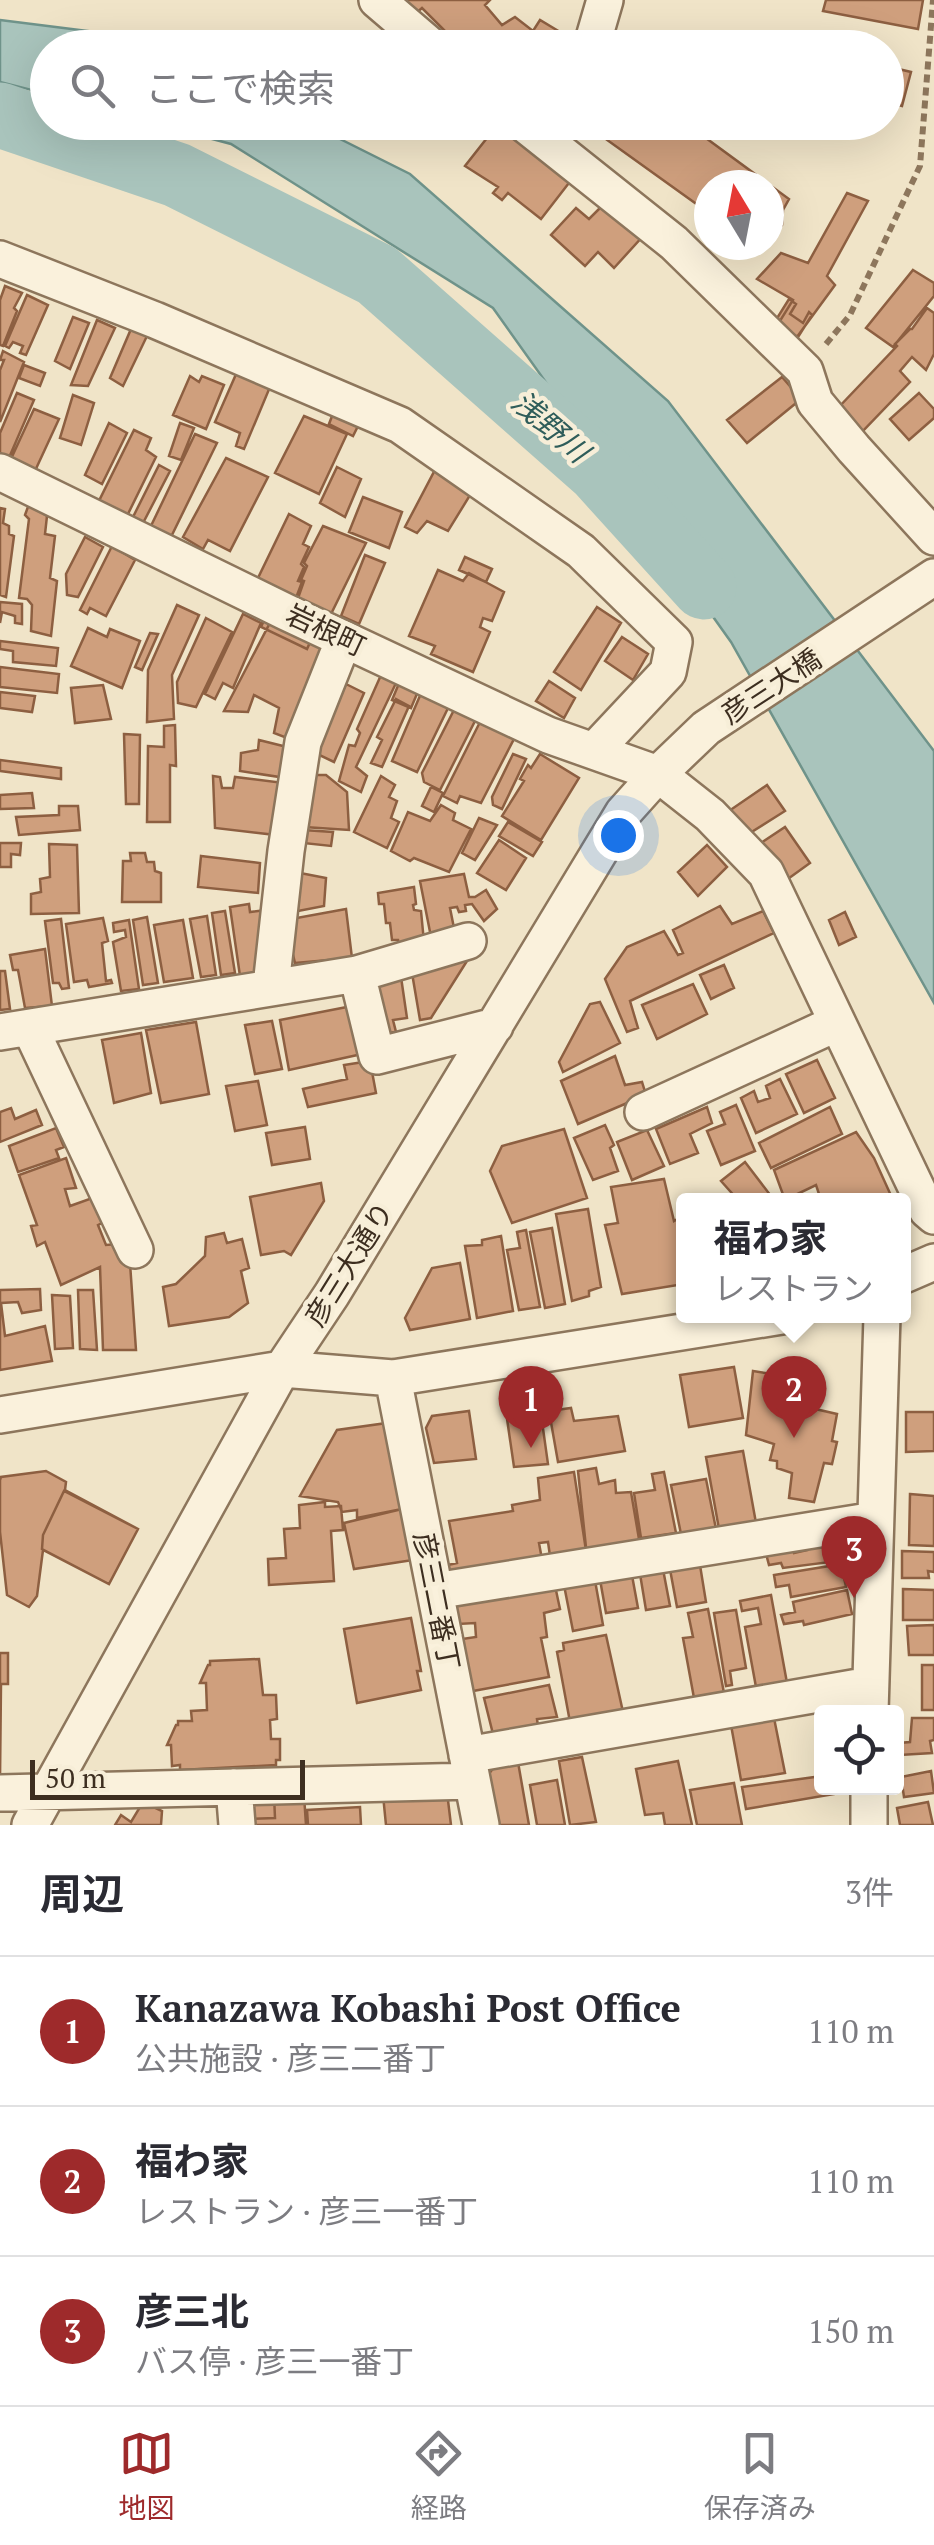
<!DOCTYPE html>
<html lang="ja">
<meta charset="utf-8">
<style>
:root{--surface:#fff;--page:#f7f7f7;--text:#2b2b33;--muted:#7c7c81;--line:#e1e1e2;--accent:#9e2a2b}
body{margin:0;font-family:"PT Serif","Noto Sans JP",serif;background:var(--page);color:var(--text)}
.controls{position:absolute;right:30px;bottom:30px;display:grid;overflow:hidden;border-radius:10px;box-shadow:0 10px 40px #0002}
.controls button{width:90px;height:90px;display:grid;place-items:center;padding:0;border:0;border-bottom:2px solid var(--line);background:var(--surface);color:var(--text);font:50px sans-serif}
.compass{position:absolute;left:694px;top:170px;width:90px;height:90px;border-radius:50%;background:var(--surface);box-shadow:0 10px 40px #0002;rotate:350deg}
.scale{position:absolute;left:30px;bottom:25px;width:275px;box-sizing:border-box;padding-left:10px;border:5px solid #3d2e20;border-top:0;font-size:28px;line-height:35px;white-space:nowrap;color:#3d2e20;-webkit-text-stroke:8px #f7eed8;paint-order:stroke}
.you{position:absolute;left:618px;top:835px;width:35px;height:35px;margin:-25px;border:8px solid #fff;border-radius:50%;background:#1a73e8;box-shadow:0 0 0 15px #1a73e833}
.badge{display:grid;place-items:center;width:65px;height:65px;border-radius:50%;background:var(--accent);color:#fff;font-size:32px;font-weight:700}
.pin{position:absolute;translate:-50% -82px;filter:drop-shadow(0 2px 5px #0008)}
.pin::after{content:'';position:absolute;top:52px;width:35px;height:30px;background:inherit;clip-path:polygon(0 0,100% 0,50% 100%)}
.popup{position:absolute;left:676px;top:1193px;width:235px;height:130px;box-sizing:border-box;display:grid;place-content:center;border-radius:10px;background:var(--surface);filter:drop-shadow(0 2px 8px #0005);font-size:32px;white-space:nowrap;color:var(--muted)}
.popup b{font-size:38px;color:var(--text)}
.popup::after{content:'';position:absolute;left:50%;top:100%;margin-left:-20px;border:20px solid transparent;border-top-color:var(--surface)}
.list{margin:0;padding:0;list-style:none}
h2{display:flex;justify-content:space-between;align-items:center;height:130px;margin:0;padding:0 40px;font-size:42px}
h2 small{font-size:32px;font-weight:400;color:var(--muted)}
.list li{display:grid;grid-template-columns:65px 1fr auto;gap:30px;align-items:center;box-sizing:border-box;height:150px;padding:0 40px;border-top:2px solid var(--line)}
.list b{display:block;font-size:38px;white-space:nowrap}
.list p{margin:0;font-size:32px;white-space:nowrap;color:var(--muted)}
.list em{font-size:32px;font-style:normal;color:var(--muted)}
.icon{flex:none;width:55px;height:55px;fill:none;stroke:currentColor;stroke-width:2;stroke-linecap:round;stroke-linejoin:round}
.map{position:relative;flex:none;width:934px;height:1825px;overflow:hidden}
.search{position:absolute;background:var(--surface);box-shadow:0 10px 40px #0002;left:30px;right:30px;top:30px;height:110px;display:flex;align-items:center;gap:25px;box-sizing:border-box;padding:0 35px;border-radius:55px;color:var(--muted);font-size:38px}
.sheet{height:580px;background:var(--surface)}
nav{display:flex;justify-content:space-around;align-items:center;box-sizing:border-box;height:140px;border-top:2px solid var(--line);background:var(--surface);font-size:28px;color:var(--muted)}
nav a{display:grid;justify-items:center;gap:5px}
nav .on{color:var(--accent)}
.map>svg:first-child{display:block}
.water{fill:#a9c4bc;stroke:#6f938a;stroke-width:2.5}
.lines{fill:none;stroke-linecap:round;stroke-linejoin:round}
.river{stroke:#a9c4bc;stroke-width:65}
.building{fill:#cf9f7d;stroke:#8d5f41;stroke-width:2.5}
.minor-casing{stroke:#8d765c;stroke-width:40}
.path{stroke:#8d765c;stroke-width:6;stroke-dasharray:8 5;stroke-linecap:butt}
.minor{stroke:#faf1dc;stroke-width:35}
.labels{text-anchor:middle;stroke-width:9;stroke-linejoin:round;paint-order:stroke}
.street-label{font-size:28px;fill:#3d2e20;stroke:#f7eed8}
.water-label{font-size:30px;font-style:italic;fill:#2f5d5a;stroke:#f7eed8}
</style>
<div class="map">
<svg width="934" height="1825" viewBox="0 0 934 1825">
<rect width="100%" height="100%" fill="#f0e4c8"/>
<path class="water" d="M0 20 143 38 161 47 48 48 47 94 0 82Z
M152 123H308L410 174 668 401 934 751V1003L731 642 493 308 231 144Z"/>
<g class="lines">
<path class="river" d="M0 115 177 175 377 275 599 471 704 587"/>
</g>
<path class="building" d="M402 0H490L485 5 502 25 515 17 533 31 540 20 575 41 573 48H450L448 46 454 40 422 8 415 14Z
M826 0H923L918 29 823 11Z
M886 66 911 72 902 106 886 102Z
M606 122H684L789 199 783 210 782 225 769 240V185H709V213L603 137Z
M814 122H855L852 135 813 126Z
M498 124 572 179 541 219 508 193 502 200 493 193 498 187 465 166Z
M847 193 868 201 827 276 835 285 794 341 778 324 793 300 757 279 781 253 808 263Z
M603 205 644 235 614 268 598 252 585 266 551 235 576 208 589 219Z
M913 270 934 283V296L893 347 866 328Z
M5 286 22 293 14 308 17 311 3 346 0 345V300Z
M27 295 48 305 26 355 20 353 23 346 13 342 9 348 5 346Z
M789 299 796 304 790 314 803 323 809 312 812 315 798 337 774 323Z
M927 308 934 313V354L926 370 912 357 900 371 910 382 858 436 837 409 897 346 895 344 910 329H912Z
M73 317 89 323 70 369 55 361Z
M97 320 115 328 88 386 71 385Z
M131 329 147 336 123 386 110 378Z
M3 351 24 362 0 422V370L4 360H0Z
M24 365 45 373 40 386 19 378Z
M237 372 270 387 244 449 236 446 240 433 215 422Z
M190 376 199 382 202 376 224 385 206 429 173 415Z
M782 377 801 399 747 443 727 420Z
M17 393 34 400 8 460 0 458V433Z
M919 393 934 409V418L909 440 890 419Z
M73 395 94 403 81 445 60 438Z
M336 406 362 418 353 436 329 424Z
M34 409 59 419 34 473 10 461Z
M304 416 347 434 319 494 275 473Z
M109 423 127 433 102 484 85 475Z
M180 423 194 428 181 460 169 456Z
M134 430 151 438 146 450 156 457 125 520 96 507Z
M195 434 217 443 170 539 150 528Z
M226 458 268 477 230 551 208 540 203 549 183 537Z
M159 465 170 471 142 525 131 521Z
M337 467 361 479 345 517 320 503Z
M436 468 475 487 448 531 427 521 417 533 405 527Z
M363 497 402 512 389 548 349 532Z
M29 504 47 516 45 534 55 536 50 578 57 581 51 636 31 631 32 605 27 599 19 598 29 519 25 515Z
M0 508 5 509 3 523 9 526V534L14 536 6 597 0 595Z
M289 514 311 526 303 544 309 547 301 564 304 567 298 581 302 582 296 598 258 578Z
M323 526 366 543 330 616 297 601 304 581 301 580 307 566 304 563Z
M85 537 103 547 78 597 67 595 66 574Z
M112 546 135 560 106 616 90 608 87 614 80 610Z
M365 555 385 563 359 624 341 616Z
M465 557 492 569 486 582 459 570Z
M438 570 463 581 469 573 504 592 492 621 483 618 480 627 490 632 473 672 431 654 435 646 409 636Z
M0 602 22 604V624L15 623V616L2 612 0 623Z
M177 605 199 615 172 675 174 719 147 722 148 670Z
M597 607 621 623 581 690 554 672Z
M243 614 261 623 233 688 223 683 215 699 205 694Z
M206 618 232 632 196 707 178 703 177 682Z
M265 618 311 640 307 649 261 627Z
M272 619 329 649 292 740 274 733 279 708 254 695 248 712 224 711Z
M88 628 107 637 110 629 140 641 122 688 71 666Z
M150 633 158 634 142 670 135 667Z
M622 637 648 654 633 680 605 661Z
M0 641 58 648 56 666 13 662V651L0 649Z
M0 667 59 674 57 693 0 687Z
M381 675 397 681 356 767 367 776 361 792 339 781 349 745 355 746 360 733 357 729Z
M400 681 419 689 411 708 392 700Z
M549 681 575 698 564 718 536 701Z
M346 684 364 693 334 762 315 753Z
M103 685 111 719 75 723 71 688Z
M422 691 449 706 417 772 392 761Z
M0 692 35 696 32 712 0 708Z
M396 699 409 706 382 767 371 763 382 740 377 737Z
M455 708 476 719 440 790 424 782 422 773Z
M480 722 515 737 481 803 460 796 457 803 443 796Z
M175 725 176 766 170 765V822H147L148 746 164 747V726Z
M124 734 140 735 139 804H126Z
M259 740 291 748 286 778 240 771 241 753 258 750Z
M513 754 526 759 502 809 493 805 492 797Z
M540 754 579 778 541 840 502 816 524 781 520 779 528 765 531 768Z
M0 760 61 768V779L0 771Z
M310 775H326L347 792 349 830 304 827Z
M213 776 220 777 222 788H233L235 777 284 783 276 835 215 828Z
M381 776 395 785 389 797 397 801 391 818 399 822 387 848 354 832Z
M767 785 785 811 742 838 726 813Z
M431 787 443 793 434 812 422 806Z
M32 793 34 808 0 809V795Z
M441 805 455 813 453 820 471 829 449 872 414 858 410 861 391 851 408 812 430 821Z
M59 806H78L80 830 19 835 16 817 59 815Z
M479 818 497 825 475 860 462 853Z
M508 822 542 842 533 856 499 836Z
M785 827 810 863 785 881 758 845Z
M303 830 333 832 331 846 303 843Z
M499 840 526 858 506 890 477 873Z
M0 843H21L20 855 11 854V867H0Z
M49 844 77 845 79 913 31 914V894L41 892 40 879 50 877Z
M707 845 727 867 698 896 678 872Z
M130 853H145L147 862H154L155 871 161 873V902H122L123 861H131Z
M201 856 260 863 258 893 198 887Z
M295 872 326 878 324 906 293 912Z
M464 874 469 897H475L486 890 497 909 484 921 472 904 465 905 466 911 459 912 457 907 450 908 455 933 432 942 420 881Z
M414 887 416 904 413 905 414 910 421 911 424 942 399 949 398 940H392L390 923H386L384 904H379L378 893Z
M249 904 250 912 267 910 256 973 240 976 230 907Z
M720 906 732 924 763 911 774 933 630 1001 638 1028 627 1032 605 979 627 947 664 931 678 955 683 953 673 930Z
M346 909 352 958 295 963 289 938 291 919Z
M225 911 235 973 221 975 212 913Z
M845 912 856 937 839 945 829 920Z
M207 916 216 975 201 977 190 919Z
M147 917 158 983 143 985 133 920Z
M103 918 108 941 102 943 106 981 111 980 112 983 89 987 87 980 74 982 66 924Z
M61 919 69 988 62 989 59 983H53L45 921Z
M129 920 139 989 121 991 113 942 126 937 125 930 114 932 113 923Z
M183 920 193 978 164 982 154 925Z
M45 949 52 1006 25 1008 18 970H13L10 955Z
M472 953 431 1018 420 1020 412 973Z
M724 965 734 988 711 999 700 975Z
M0 971H5L10 1009 0 1010Z
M401 977 407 1018 393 1020 396 1032 386 1033 375 984Z
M693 984 707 1014 657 1039 642 1005Z
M600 1002 620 1043 563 1072 559 1062 590 1004Z
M352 1006 362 1054 289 1070 280 1020Z
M272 1021 282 1069 255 1074 245 1025Z
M196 1022 209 1094 161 1103 146 1030Z
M141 1033 151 1093 114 1103 102 1040Z
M615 1056 625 1085 642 1082 646 1095 578 1124 561 1081Z
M817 1060 835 1098 804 1113 786 1074Z
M370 1061 376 1093 308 1107 303 1089 347 1079 344 1065Z
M780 1079 797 1114 756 1133 741 1098 754 1091 758 1102 770 1098 766 1086Z
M258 1081 267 1125 235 1131 226 1086Z
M736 1105 755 1151 721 1165 707 1131 725 1124 720 1112Z
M707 1107 712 1123 690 1134 698 1153 670 1164 656 1129Z
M830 1107 842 1134 771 1168 759 1143Z
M11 1108 15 1119 36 1110 42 1125 0 1142V1112Z
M605 1125 614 1145 610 1148 618 1171 593 1180 574 1138Z
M305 1127 310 1159 272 1165 266 1133Z
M56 1128 64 1147 56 1150 59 1158 18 1172 9 1146Z
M564 1129 587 1198 512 1223 490 1171 502 1146Z
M647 1130 664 1166 632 1180 617 1142Z
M856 1132 874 1158 893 1200H821L816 1185 785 1200 774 1170Z
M66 1158 76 1188 65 1189 70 1206 95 1197 104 1222 98 1225 106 1245 118 1244 121 1262 130 1263 136 1350H103L100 1267 61 1285 45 1242 37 1246 31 1226 37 1225 19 1175Z
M745 1162 774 1200H738L721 1181Z
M664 1179 674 1221 684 1215V1284L622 1294 605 1225 618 1223 611 1187Z
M321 1183 324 1201 291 1255 284 1251 261 1255 250 1197Z
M588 1209 601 1287 589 1291V1296L572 1301 556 1214Z
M552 1228 565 1304 545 1308 530 1232Z
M526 1230 540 1307 519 1310 507 1250 520 1248 517 1232Z
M224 1233 227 1243 242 1239 249 1268 241 1271 248 1303 229 1317 169 1326 163 1287 176 1284 205 1256 206 1237Z
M501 1236 513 1311 477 1318 465 1246 482 1245V1240Z
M460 1263 470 1319 410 1330 405 1318 432 1268Z
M40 1289 41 1310 22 1313 18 1302 1 1303 5 1336 45 1326 52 1361 0 1370V1290Z
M78 1290H93L97 1350 80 1349Z
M52 1295 70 1296 73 1348 55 1349Z
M734 1367 743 1418 689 1427 680 1375Z
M753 1371 785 1376V1395L800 1398 798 1405 837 1414 832 1441 837 1442 832 1464 824 1463 814 1502 789 1498 792 1473 777 1468V1461L770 1460 774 1444 746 1435Z
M539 1400 548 1464 514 1467 505 1405Z
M571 1408 574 1421 618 1416 625 1451 558 1462 549 1411Z
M469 1411 476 1459 434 1463 426 1428 432 1416Z
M906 1412H934V1451L906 1452Z
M387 1423 402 1509 357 1518V1510L342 1512 338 1502 300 1496 337 1430Z
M743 1451 756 1523 719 1529 706 1457Z
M596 1468 599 1484 615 1480 616 1493 631 1492 640 1545 587 1557 578 1471Z
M46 1471 66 1482 65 1490 138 1529 109 1584 43 1550 37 1596 29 1607 7 1595 0 1532V1480L1 1477Z
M574 1472 587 1557 551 1563 548 1542 539 1543 543 1565 452 1582 448 1565 457 1563 449 1521 513 1511 512 1505 540 1500 538 1478Z
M664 1472 676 1533 641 1538 634 1493 655 1490 652 1474Z
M706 1479 716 1529 681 1534 671 1485Z
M64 1491 138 1529 109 1584 42 1549 43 1535Z
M910 1494 934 1496V1546L909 1545Z
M325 1502V1507L341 1506 343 1530 331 1531 334 1581 269 1585 268 1559 286 1558 284 1529 300 1528 299 1505Z
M402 1509 413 1560 354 1569 344 1523Z
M855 1533 854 1559 783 1568 781 1563 769 1565 764 1546 791 1542 794 1553 807 1550 804 1541Z
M902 1551 934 1552V1572L928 1571 929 1578H902Z
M699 1559 706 1602 677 1607 669 1564Z
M848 1563 850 1571 843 1573 846 1587 791 1597 789 1585 776 1587 774 1575Z
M662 1564 670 1606 646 1610 639 1568Z
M631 1570 638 1608 606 1613 599 1574Z
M594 1575 603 1625 573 1631 563 1580Z
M554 1581 560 1609 544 1613 547 1637 541 1638 549 1677 473 1691 462 1639 476 1637 475 1623 458 1624 453 1597Z
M903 1589 934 1590V1620H903Z
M847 1590 852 1614 804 1625 803 1621 784 1624 781 1615 795 1612 793 1602Z
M771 1595 787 1683 756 1687 745 1627 761 1624 758 1608 742 1611 740 1601Z
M708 1609 724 1693 694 1698 683 1638 693 1637 688 1613Z
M736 1610 746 1668 730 1671 732 1685 726 1686 714 1613Z
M411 1618 421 1671H417L421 1690 357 1703 344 1629Z
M934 1625V1655H909L907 1626Z
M606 1635 623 1712 570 1722 557 1652 564 1650 563 1643Z
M0 1653H8V1684H1L0 1781Z
M259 1659 263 1695H276L277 1719 270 1720 271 1739H280V1760H276V1765L180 1770V1765L172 1766 171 1745H167L176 1725H178V1721H192L191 1711 207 1710 206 1683H200L208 1665H210V1661Z
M922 1665H934V1710H922Z
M549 1685 557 1717 537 1719 538 1726 493 1734 484 1698Z
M774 1718 785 1773 741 1780 731 1725Z
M912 1718H934V1740L930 1741 932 1753 900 1755 899 1743 910 1742Z
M582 1757 596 1822 570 1825 559 1761Z
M678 1761 692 1825H665L663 1813 645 1815 636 1769Z
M518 1762 529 1825H497L488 1775 495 1766Z
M931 1771 934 1793 904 1797 901 1777Z
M822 1776V1788H839L840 1793 746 1809 742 1787Z
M557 1780 565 1825H537L530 1785Z
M734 1783 742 1825H697L690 1790Z
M447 1792 451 1825H386L383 1795Z
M274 1795 275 1818 249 1819 248 1797Z
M304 1795 306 1825H250L248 1797Z
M143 1802 162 1811 161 1825H115L121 1815 131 1822Z
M928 1802 933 1825H900L897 1808Z
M360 1807 361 1825H308L307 1810Z"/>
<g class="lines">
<defs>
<path id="minor" d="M377 0 433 48
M591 48 605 0
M522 122 674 243 805 371 815 402 854 449 934 537
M0 259 155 320 400 425 581 551 674 642 668 672 594 751
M0 472 286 612 548 735 658 774 710 815 766 873 927 1210 934 1216
M357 974 377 1056 495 1026
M271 986 286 851 303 742 344 639
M30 1028 135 1250
M0 1032 357 974 468 941
M643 1112 837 1023
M904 1275 934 1262
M393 1378 481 1825
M0 1415 282 1369 393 1378 782 1316
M435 1591 875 1520
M870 1712 882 1316
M467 1755 870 1685
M234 1787 237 1825
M0 1793 472 1781
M30 1825 282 1369 332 1294 623 813 658 774 706 728 934 577
M869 1825V1788"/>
</defs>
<use href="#minor" class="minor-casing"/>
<path class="path" d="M826 344 850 315 920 166 933 0"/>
<use href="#minor" class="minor"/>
</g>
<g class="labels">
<g class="street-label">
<text transform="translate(326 630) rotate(25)" y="10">岩根町</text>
<text transform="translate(771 686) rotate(-33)" y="10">彦三大橋</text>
<text transform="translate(349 1264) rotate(-58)" y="10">彦三大通り</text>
<text transform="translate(437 1601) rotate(79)" y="10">彦三二番丁</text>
</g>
<g class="water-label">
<text transform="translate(550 427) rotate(41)" y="10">浅野川</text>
</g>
</g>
</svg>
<div class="controls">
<button><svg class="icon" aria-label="locate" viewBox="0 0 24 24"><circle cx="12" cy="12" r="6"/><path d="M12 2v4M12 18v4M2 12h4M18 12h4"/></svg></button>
</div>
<svg class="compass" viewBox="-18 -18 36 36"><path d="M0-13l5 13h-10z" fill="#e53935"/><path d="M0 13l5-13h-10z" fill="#7c7c81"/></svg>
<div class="scale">50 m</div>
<div class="you"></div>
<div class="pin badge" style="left:531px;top:1448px">1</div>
<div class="pin badge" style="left:794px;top:1438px">2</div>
<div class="popup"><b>福わ家</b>レストラン</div>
<div class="pin badge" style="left:854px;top:1598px">3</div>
<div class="search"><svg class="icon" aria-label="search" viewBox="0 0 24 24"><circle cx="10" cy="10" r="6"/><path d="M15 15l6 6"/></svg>ここで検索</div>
</div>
<section class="sheet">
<h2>周辺<small>3件</small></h2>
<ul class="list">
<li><span class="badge">1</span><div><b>Kanazawa Kobashi Post Office</b><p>公共施設 · 彦三二番丁</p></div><em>110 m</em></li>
<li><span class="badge">2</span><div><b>福わ家</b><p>レストラン · 彦三一番丁</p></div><em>110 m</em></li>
<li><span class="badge">3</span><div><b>彦三北</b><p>バス停 · 彦三一番丁</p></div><em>150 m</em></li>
</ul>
</section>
<nav>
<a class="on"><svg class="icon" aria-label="map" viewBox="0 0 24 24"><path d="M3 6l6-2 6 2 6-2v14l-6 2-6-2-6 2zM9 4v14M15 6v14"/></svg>地図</a>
<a><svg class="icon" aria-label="directions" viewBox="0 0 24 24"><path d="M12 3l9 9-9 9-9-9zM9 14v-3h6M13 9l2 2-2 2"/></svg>経路</a>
<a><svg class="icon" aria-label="saved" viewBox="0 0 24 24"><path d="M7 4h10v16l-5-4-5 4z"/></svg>保存済み</a>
</nav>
